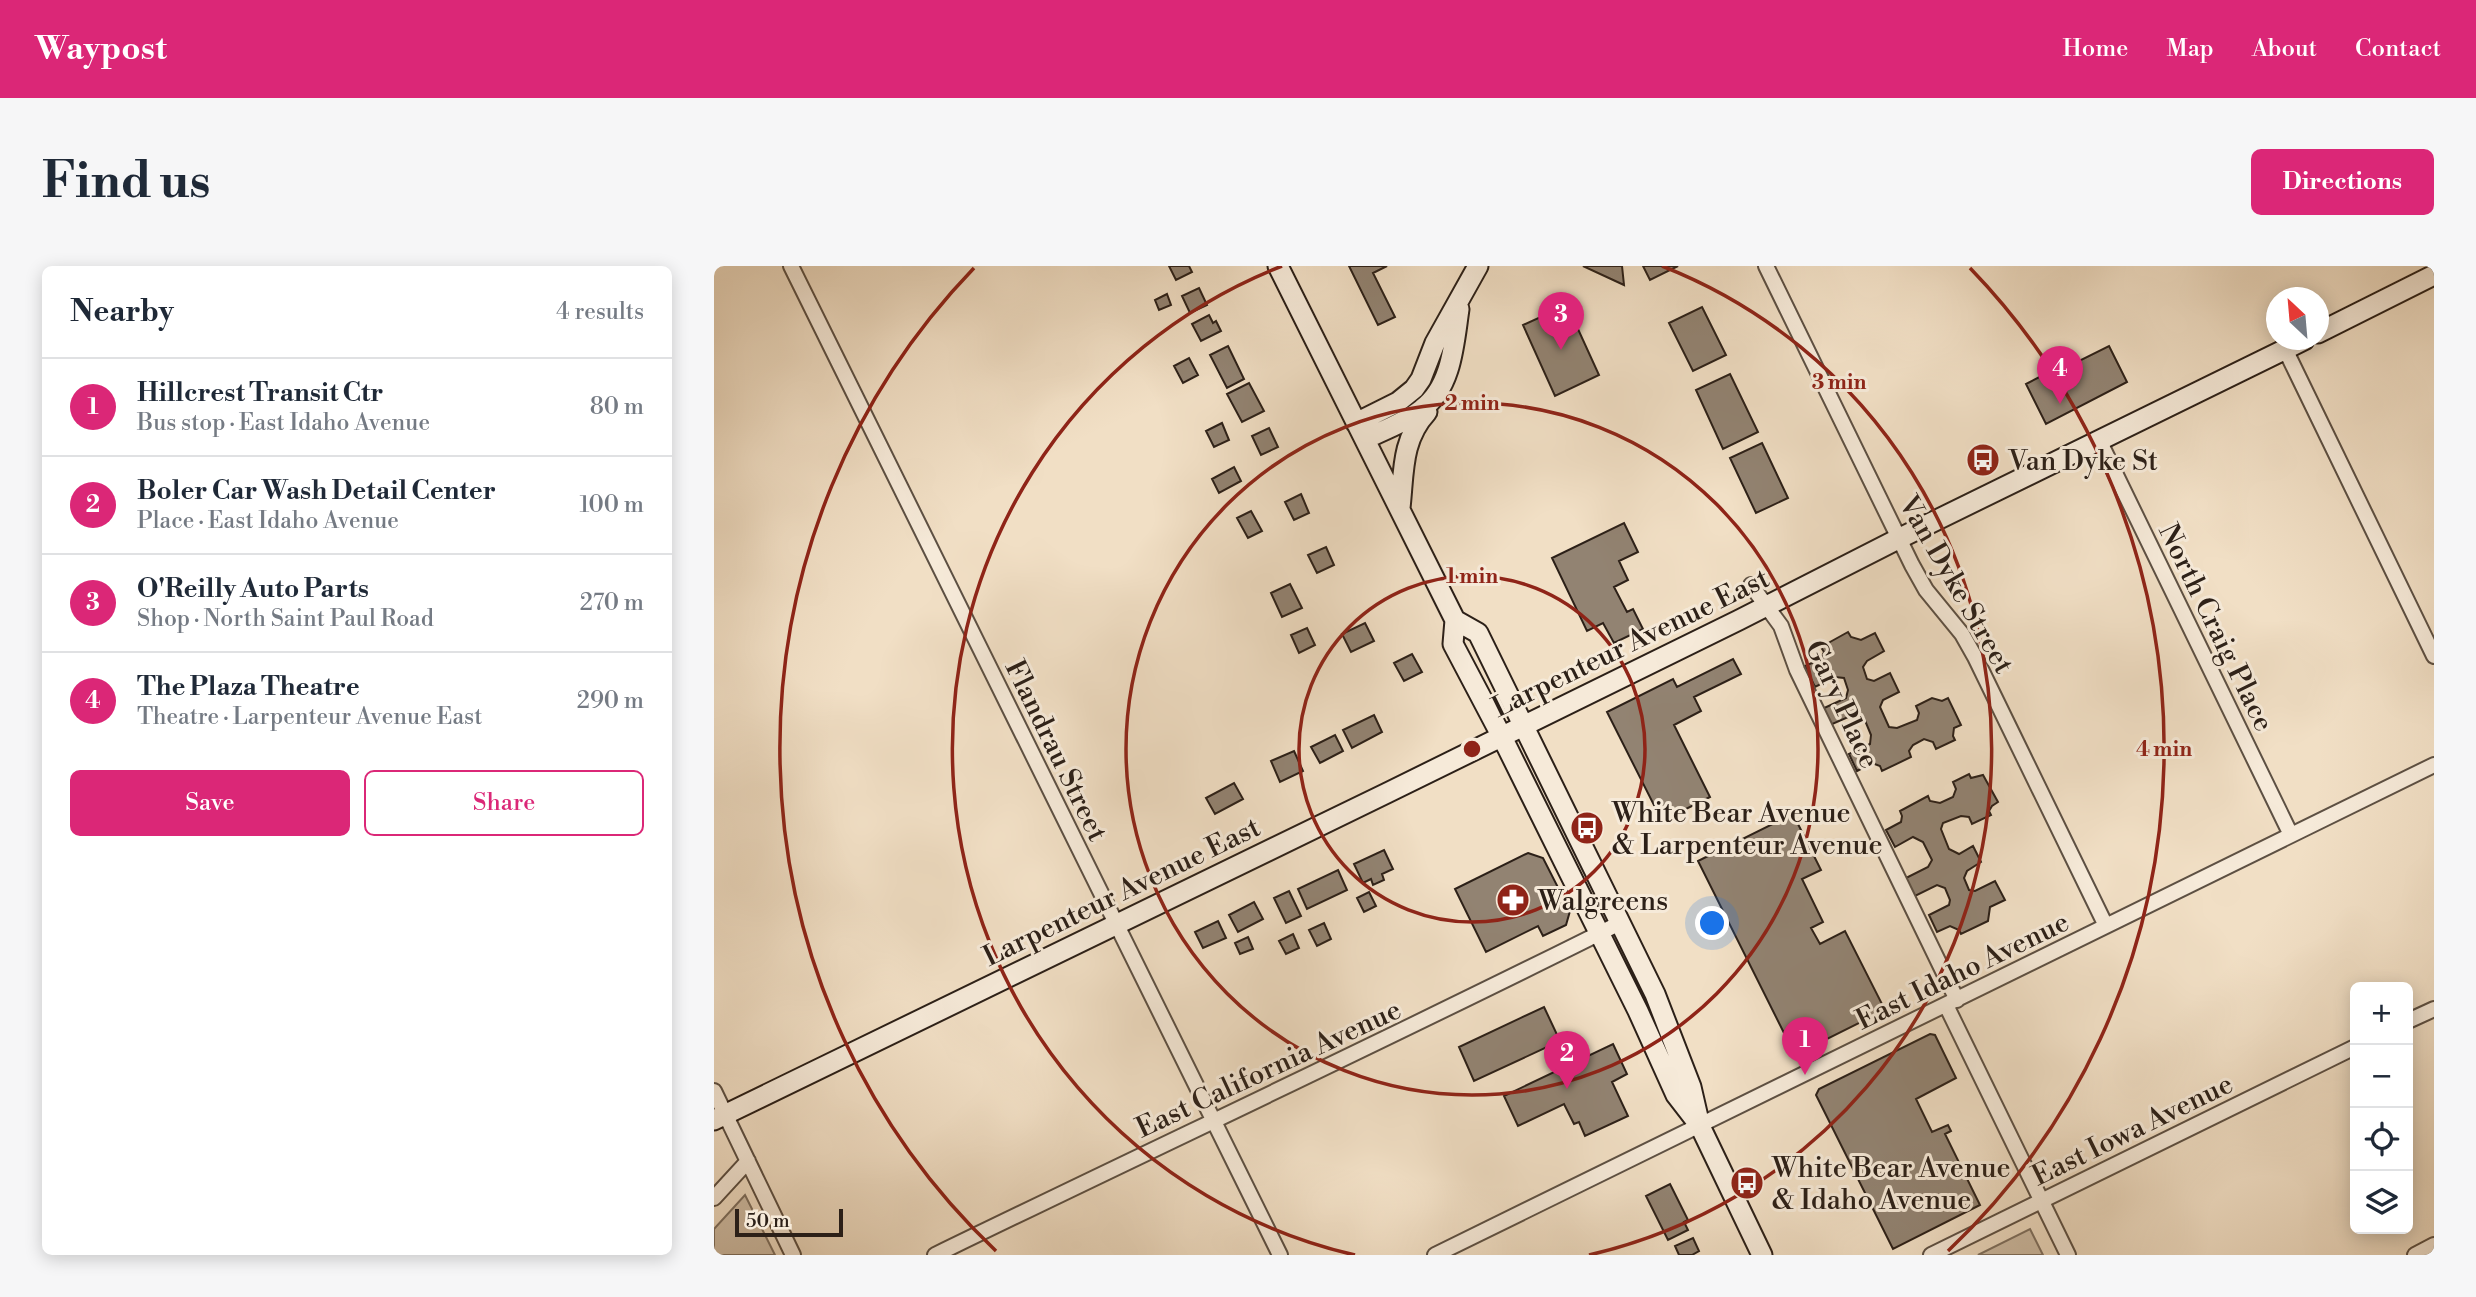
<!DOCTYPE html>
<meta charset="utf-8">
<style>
:root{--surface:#fff;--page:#f6f6f7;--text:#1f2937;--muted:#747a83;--line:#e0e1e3;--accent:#db2777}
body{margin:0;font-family:"Libre Bodoni",serif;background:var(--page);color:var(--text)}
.controls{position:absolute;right:21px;bottom:21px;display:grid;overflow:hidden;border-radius:10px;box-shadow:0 4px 18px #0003}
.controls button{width:63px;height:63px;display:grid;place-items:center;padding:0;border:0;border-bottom:2px solid var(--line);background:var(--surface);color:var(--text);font:35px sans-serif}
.compass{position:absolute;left:1552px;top:21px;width:63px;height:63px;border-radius:50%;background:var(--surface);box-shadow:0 4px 18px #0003;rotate:334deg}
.scale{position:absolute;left:21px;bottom:18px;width:108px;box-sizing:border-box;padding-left:7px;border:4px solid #2c2018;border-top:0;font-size:19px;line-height:24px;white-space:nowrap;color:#2c2018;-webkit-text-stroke:5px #f6ead9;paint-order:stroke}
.you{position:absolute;left:999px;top:658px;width:24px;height:24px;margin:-18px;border:5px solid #fff;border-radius:50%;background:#1a73e8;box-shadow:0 0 0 10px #1a73e833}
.badge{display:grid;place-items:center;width:46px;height:46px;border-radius:50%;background:var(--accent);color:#fff;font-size:23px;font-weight:700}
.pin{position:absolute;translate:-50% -58px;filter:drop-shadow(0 2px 4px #0008)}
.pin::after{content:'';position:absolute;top:37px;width:24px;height:21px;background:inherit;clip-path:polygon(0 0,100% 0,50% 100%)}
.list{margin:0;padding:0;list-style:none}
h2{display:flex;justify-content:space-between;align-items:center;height:91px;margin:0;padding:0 28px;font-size:30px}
h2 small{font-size:23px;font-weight:400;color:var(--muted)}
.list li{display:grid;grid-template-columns:46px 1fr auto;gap:21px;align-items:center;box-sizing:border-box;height:98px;padding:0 28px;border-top:2px solid var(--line)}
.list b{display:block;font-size:26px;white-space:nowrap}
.list p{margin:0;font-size:23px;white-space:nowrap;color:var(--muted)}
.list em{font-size:23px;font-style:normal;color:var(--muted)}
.actions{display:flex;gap:14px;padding:21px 28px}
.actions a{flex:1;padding:16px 0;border:2px solid var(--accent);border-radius:10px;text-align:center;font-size:24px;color:var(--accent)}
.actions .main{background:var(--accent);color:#fff}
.icon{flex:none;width:38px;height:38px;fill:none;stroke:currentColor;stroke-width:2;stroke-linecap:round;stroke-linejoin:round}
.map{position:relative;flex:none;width:1720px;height:989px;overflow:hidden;border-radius:10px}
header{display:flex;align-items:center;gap:42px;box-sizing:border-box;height:98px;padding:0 35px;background:var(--accent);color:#fff}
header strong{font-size:33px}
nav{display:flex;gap:38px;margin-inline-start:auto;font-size:24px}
.intro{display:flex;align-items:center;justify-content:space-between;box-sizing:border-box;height:168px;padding:0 42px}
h1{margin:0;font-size:49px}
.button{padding:18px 32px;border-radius:10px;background:var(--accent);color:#fff;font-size:24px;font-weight:700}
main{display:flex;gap:42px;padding:0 42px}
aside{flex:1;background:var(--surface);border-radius:10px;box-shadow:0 4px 18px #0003}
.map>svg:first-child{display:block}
.green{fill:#d0bfa8;stroke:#7e7060;stroke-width:2}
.building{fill:#928372;stroke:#2c2018;stroke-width:2}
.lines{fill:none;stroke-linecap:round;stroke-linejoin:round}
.street-casing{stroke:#5d5043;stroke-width:18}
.secondary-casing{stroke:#2c2018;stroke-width:23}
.street{stroke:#f6ead9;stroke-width:14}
.secondary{stroke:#f6ead9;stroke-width:19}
.ring{fill:none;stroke:#8f2418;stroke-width:3.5}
.labels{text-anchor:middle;stroke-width:6;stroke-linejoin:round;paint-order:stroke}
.poi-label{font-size:28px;fill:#2c2018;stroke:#f6ead9;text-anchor:start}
.street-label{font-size:28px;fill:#2c2018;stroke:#f6ead9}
.centre{fill:#8f2418;stroke:#f6ead9;stroke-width:3.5}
.ring-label{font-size:21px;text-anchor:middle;font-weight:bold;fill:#8f2418;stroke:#f6ead9;stroke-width:6;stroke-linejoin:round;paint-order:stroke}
</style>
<header>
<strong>Waypost</strong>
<nav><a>Home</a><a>Map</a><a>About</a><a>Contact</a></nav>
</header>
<div class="intro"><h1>Find us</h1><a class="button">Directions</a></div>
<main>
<aside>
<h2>Nearby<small>4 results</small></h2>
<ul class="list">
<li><span class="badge">1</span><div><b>Hillcrest Transit Ctr</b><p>Bus stop · East Idaho Avenue</p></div><em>80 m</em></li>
<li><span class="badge">2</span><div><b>Boler Car Wash Detail Center</b><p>Place · East Idaho Avenue</p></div><em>100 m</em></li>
<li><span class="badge">3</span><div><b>O'Reilly Auto Parts</b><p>Shop · North Saint Paul Road</p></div><em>270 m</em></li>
<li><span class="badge">4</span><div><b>The Plaza Theatre</b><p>Theatre · Larpenteur Avenue East</p></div><em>290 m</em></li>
</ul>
<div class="actions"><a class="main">Save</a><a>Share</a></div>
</aside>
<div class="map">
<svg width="1720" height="989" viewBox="0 0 1720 989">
<rect width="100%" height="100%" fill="#f1dfc5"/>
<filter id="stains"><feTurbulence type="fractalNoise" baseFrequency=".00286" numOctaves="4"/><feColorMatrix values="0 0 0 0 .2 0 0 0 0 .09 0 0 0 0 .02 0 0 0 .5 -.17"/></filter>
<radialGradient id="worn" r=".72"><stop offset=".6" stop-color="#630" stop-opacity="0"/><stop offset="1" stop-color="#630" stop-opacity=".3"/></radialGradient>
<path class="green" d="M31 929 61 989H0V963Z
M1316 963 1329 989H1264Z"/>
<path class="building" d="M455 0H475L478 6 462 14Z
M635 0H673L659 7 681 51 664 59Z
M869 0H908L910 19Z
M929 0H964L936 14Z
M485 22 493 39 476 47 468 30Z
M453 28 457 39 445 44 441 34Z
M853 39 885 109 841 130 809 59Z
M988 41 1012 89 979 105 955 57Z
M495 49 499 57 502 55 507 65 487 75 478 58Z
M514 80 530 113 513 122 496 89Z
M1395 80 1413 116 1332 158 1312 118 1331 108 1333 111Z
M475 92 484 109 469 117 460 100Z
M1016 108 1044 166 1009 183 982 124Z
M535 117 550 145 528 156 513 128Z
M508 157 515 174 500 181 492 165Z
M555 162 564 181 547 189 538 170Z
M1048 177 1074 232 1042 247 1016 192Z
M520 201 527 215 505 227 498 213Z
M587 228 595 247 580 254 571 236Z
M537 245 548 265 534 272 523 252Z
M910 257 924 286 905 295 914 314 900 321 913 346 919 343 929 363 900 377 889 357 873 365 838 292Z
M612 281 620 299 603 307 594 289Z
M576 318 588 342 568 351 557 327Z
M651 357 660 375 637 386 628 368Z
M593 362 601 379 585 387 577 369Z
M1134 366 1137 371 1147 374 1161 367 1170 385 1153 395 1149 401 1153 413 1160 415 1176 407 1185 426 1169 434 1166 441 1175 461 1183 462 1203 454 1205 447 1202 440 1218 432 1228 435 1234 432 1247 459 1240 462 1239 470 1241 474 1222 483 1219 476 1210 473 1199 479 1195 485 1197 491 1168 505 1166 500 1158 497 1143 505 1135 488 1156 478 1157 469 1150 452 1141 448 1116 459 1108 443 1132 432 1134 424 1130 412 1121 411 1101 421 1091 400 1107 393 1110 386 1107 381Z
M698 388 708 406 690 415 680 397Z
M1019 393 1027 408 980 431 987 445 960 459 996 531 948 555 893 446 959 413 963 421Z
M660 449 668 466 638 482 629 464Z
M621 469 629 485 606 497 597 481Z
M580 485 589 505 566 516 557 495Z
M1255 508 1257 512 1269 509 1284 536 1278 540 1275 545 1277 549 1258 558 1255 551 1247 550 1229 557 1227 563 1235 583 1245 588 1259 580 1267 596 1253 605 1250 612 1255 624 1261 625 1281 615 1291 634 1276 641 1274 655 1247 668 1245 664 1236 660 1223 666 1215 649 1235 639 1236 634 1231 622 1223 619 1199 631 1190 613 1214 601 1218 594 1209 576 1199 571 1181 581 1172 564 1187 556 1188 550 1186 545 1214 530 1216 535 1226 537 1239 531 1242 523 1239 516Z
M520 517 529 533 501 548 492 532Z
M1079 548 1107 604 1088 613 1109 656 1097 662 1106 678 1131 665 1171 744 1081 789 984 595Z
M670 584 679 603 668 608 670 614 659 619 657 613 649 617 640 598Z
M814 587 829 592 856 645 852 659 829 670 824 660 772 686 741 623Z
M624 604 633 624 593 643 584 623Z
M575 625 587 650 572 657 560 632Z
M655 626 662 640 650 646 643 632Z
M540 636 549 653 524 666 515 649Z
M504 655 512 672 489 682 481 666Z
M610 657 617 673 603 680 595 664Z
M579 668 585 682 572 688 565 675Z
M534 671 539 683 526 688 521 677Z
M830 741 846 775 760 815 745 781Z
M1216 768 1221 769 1242 812 1202 833 1218 866 1234 859 1237 865 1231 868 1266 939 1179 983 1102 829 1105 823Z
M899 778 913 808 898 816 914 850 871 870 865 856 860 858 850 838 804 860 790 830Z
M956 918 974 954 970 956 974 964 954 974 932 930Z
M979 972 985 985 978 989H965L961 980Z"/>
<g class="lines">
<defs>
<path id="street" d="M77 0 566 989
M1052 0 1198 299 1212 324 1248 368 1261 391 1392 660
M1571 83 1720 390
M1385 174 1577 569
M1037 319 1067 360 1083 404 1243 734
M1232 739 1354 989
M1694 755 1720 743
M0 825 79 989
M0 932 34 895
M221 989C449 878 679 771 906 657
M721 989 1720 499
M1217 989 1641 781
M1701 989 1720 979"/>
<path id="secondary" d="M564 0 741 354 764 367 941 728 977 821 986 860
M1604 67 1720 9
M642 157 684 136 700 123 707 113 721 77 764 0
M651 173C670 164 692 156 708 143 738 121 740 77 745 43
M686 242C690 207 687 174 713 146
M741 354 739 378 788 471 924 745 962 829 986 860 1048 989
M0 854 673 527 1025 354 1184 273 1590 74"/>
</defs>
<use href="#street" class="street-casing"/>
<use href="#secondary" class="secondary-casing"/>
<use href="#street" class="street"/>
<use href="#secondary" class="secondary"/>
</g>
<g class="ring">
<circle cx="758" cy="483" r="173"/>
<circle cx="758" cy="483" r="346"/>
<path d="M641 989A519 519 0 0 1 568 0M948 0A519 519 0 0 1 875 989"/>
<path d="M282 985A692 692 0 0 1 260 2M1256 2A692 692 0 0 1 1234 985"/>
</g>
<defs>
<symbol id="bus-disc" viewBox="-11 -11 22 22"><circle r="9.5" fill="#8f2418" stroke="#f6ead9"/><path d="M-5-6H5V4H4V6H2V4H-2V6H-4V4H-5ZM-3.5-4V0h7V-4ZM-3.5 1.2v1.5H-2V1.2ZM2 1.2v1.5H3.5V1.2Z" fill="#fff"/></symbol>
<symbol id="pharmacy-disc" viewBox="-11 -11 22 22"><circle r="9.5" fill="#8f2418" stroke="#f6ead9"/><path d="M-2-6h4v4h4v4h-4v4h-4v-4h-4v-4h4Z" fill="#fff"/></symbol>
</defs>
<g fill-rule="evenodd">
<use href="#bus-disc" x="1250" y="175" width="38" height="38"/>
<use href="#bus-disc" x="854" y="543" width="38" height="38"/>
<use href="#pharmacy-disc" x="780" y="615" width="38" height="38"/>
<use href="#bus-disc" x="1014" y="898" width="38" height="38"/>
</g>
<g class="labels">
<g class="poi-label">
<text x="1294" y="204">Van Dyke St</text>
<text x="898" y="556">White Bear Avenue<tspan x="898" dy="32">&amp; Larpenteur Avenue</tspan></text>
<text x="824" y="644">Walgreens</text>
<text x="1058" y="911">White Bear Avenue<tspan x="1058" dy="32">&amp; Idaho Avenue</tspan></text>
</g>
<g class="street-label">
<text transform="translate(1243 318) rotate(60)" y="10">Van Dyke Street</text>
<text transform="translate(1503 361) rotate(64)" y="10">North Craig Place</text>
<text transform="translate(916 376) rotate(-26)" y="10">Larpenteur Avenue East</text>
<text transform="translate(1129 438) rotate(65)" y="10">Gary Place</text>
<text transform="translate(343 484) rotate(64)" y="10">Flandrau Street</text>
<text transform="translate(407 625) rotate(-26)" y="10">Larpenteur Avenue East</text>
<text transform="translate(1248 704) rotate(-26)" y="10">East Idaho Avenue</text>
<text transform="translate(554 802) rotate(-25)" y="10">East California Avenue</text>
<text transform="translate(1418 863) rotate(-26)" y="10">East Iowa Avenue</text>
</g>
</g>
<circle cx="758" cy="483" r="10" class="centre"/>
<g class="ring-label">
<text x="1125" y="123">3 min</text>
<text x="758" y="144">2 min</text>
<text x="758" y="317">1 min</text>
<text x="1450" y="490">4 min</text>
</g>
<rect width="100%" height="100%" filter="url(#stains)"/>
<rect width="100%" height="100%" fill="url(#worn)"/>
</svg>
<div class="controls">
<button>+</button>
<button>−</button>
<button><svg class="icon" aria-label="locate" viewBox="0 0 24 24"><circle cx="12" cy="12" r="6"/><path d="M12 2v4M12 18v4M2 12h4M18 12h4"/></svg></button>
<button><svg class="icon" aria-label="layers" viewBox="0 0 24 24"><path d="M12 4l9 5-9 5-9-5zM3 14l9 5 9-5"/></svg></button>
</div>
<svg class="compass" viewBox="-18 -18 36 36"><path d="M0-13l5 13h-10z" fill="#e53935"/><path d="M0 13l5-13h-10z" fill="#747a83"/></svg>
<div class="scale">50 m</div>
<div class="you"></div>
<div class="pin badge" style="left:1091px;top:809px">1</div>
<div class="pin badge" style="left:853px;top:823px">2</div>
<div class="pin badge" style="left:847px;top:84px">3</div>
<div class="pin badge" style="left:1346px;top:138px">4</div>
</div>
</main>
